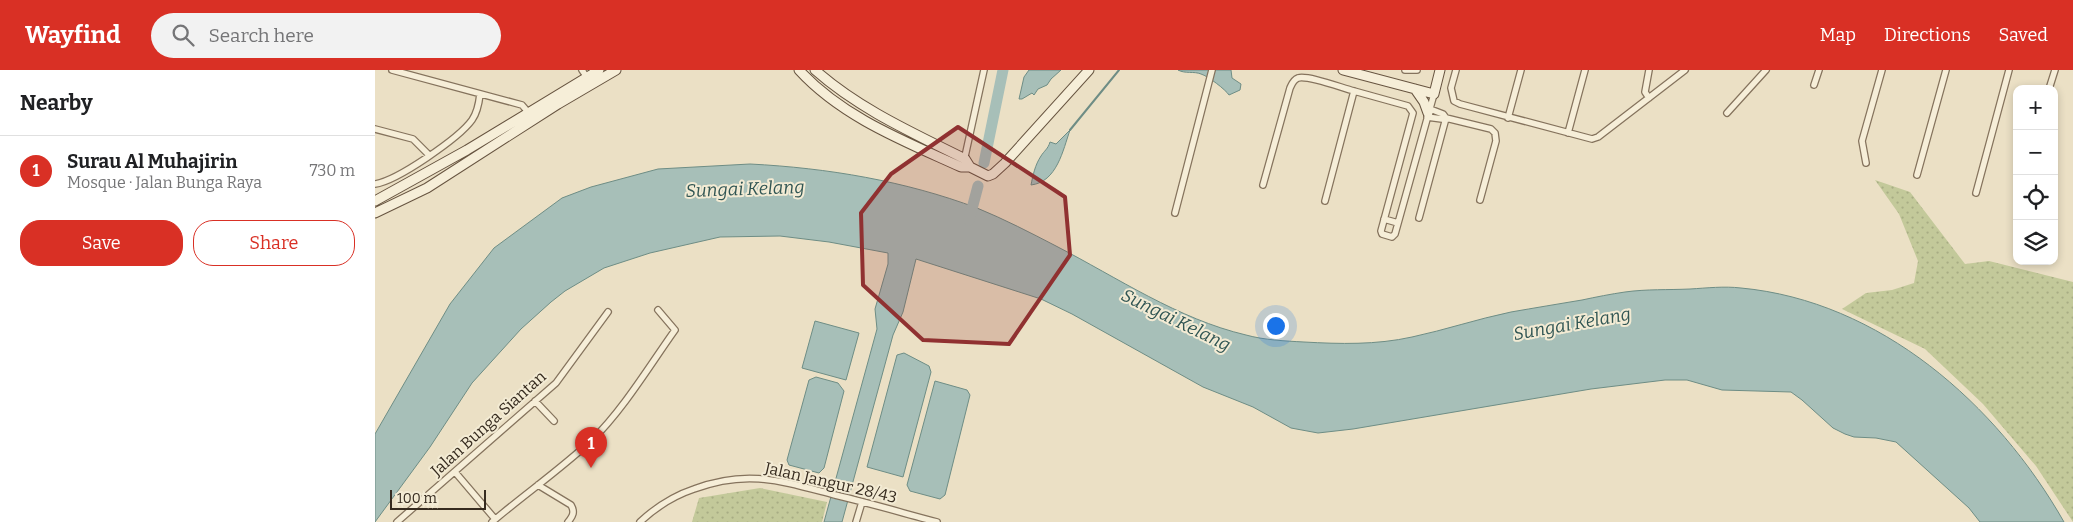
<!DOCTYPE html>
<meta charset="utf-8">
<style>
:root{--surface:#fff;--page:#f2f2f2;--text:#202124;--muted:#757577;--line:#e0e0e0;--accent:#d93025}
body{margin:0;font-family:Bitter,serif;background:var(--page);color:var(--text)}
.controls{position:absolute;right:15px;top:15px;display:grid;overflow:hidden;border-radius:10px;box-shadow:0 2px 8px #0003}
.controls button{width:45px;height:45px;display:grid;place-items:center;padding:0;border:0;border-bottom:1px solid var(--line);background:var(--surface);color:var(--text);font:25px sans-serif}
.scale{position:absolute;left:15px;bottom:12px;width:96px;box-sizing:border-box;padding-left:5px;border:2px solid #362b1f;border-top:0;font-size:14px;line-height:18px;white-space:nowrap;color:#362b1f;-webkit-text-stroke:4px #f3ebd4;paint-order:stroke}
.you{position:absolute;left:900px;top:255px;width:18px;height:18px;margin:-12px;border:4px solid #fff;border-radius:50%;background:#1a73e8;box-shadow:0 0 0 8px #1a73e833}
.badge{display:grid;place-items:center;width:32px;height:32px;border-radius:50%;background:var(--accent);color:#fff;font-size:16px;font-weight:700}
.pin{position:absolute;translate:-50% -41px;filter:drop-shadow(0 1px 2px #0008)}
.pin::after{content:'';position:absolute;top:26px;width:18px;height:15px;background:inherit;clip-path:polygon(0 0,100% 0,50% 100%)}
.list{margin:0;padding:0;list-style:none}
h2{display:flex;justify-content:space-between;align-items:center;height:65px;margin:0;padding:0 20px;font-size:21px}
h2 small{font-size:16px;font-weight:400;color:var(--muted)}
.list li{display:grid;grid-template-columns:32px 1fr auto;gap:15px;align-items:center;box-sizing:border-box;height:70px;padding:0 20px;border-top:1px solid var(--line)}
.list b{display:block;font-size:19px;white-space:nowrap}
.list p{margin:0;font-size:16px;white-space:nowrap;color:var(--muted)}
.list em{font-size:16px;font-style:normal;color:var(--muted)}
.actions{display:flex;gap:10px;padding:15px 20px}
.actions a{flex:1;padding:11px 0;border:1px solid var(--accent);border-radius:20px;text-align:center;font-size:18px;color:var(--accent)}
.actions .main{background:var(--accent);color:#fff}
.icon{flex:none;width:28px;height:28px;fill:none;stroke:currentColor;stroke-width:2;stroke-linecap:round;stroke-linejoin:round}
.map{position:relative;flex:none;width:1698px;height:452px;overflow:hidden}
header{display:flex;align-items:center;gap:30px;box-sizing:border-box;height:70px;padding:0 25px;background:var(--accent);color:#fff}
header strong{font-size:24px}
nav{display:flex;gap:28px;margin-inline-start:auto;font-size:18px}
.search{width:350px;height:45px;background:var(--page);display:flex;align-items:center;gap:12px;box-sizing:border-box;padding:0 18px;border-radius:28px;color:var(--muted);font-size:19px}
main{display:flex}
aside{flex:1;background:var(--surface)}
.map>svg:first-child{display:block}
.grass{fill:url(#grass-dots)}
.water{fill:#a7bfb8;stroke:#6e8d85}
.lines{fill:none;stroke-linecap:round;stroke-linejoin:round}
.stream{stroke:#6e8d85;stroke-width:2}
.river{stroke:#a7bfb8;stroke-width:11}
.street-casing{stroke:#85735d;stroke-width:8}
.secondary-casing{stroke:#675440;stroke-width:11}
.street{stroke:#f6eed8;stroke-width:5.5}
.secondary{stroke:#f6eed8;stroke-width:9}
.marked{fill:#903131;fill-opacity:0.2;stroke:#903131;stroke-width:4;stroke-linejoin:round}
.labels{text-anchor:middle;stroke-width:4;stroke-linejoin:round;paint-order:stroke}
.street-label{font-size:16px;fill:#362b1f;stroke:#f3ebd4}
.water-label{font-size:18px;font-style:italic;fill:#305553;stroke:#f3ebd4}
</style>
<header>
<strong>Wayfind</strong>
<div class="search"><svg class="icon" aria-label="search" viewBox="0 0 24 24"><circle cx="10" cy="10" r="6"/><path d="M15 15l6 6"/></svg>Search here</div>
<nav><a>Map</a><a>Directions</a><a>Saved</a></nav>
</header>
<main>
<aside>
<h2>Nearby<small></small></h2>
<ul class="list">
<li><span class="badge">1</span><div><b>Surau Al Muhajirin</b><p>Mosque · Jalan Bunga Raya</p></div><em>730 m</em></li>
</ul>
<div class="actions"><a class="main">Save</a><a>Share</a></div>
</aside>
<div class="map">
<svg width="1698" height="452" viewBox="0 0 1698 452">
<defs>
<pattern id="grass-dots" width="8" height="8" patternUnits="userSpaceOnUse" patternTransform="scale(1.25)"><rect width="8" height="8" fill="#c3c99a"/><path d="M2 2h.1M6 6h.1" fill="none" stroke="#a8ad84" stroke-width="1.8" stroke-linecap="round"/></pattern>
</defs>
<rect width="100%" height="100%" fill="#ebe0c5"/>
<path class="grass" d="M1500 110 1535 122 1590 194 1614 191 1698 212V452L1661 396 1608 334 1550 279 1467 239 1491 223 1517 220 1539 213 1543 191 1524 144Z
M385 418 452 432 447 452H317L324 428Z"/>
<path class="water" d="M654 0H686L676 9 672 15 663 19 659 25 657 23 647 29H644L649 7Z
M803 0H856L857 8 866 14 865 20 854 25C851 20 833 6 826 4 819 1 810 4 803 0Z
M695 60C688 80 682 112 656 115 658 105 660 95 666 86 669 81 673 79 675 72L681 74Z
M375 94C453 98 530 111 602 138 629 149 656 163 681 176 743 208 803 249 871 265 889 270 910 271 929 272 965 274 1001 275 1037 267 1070 260 1102 249 1136 242 1159 238 1183 234 1207 230 1221 227 1236 224 1250 222 1271 219 1294 220 1315 219 1332 218 1349 216 1366 218 1505 231 1622 334 1689 452H1605L1594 438 1521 372 1501 368 1479 367 1470 364 1458 358 1427 330 1416 322 1347 320 1312 310H1290L1216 319 978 359 943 363 916 358 878 337 828 317 697 244 666 229 541 189 528 242 518 265 467 452H449L502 259 500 239 513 194V183L454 172 405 166 345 167 275 183 229 198 190 221 176 232 146 259 97 313 55 377 0 452V364L75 234 119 178 187 128 216 117 283 99Z
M440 251 484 263 471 310 427 298Z
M529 283 554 296 556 302 528 407 492 397 522 285Z
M441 307 463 313 469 321 449 398 444 403 414 395 412 390 434 310Z
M560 311 592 320 595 325 570 425 565 429 535 421 532 415Z"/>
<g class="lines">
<path class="stream" d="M695 60 744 0"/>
<path class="river" d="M609 93 628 0
M594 150 603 116"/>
<defs>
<path id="street" d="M17 0 147 35 153 42
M207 0 213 9
M1030 0H1042
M1081 0 1076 18 1079 31 1085 34 1217 69 1223 67 1310 0
M1274 0 1270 22 1274 28
M1439 15 1444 0
M1674 19 1680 0
M979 21 1033 36 1038 43 1006 161 1007 164 1017 167 1020 164 1059 24
M1055 39 1068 44 1071 48
M1352 43 1391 0
M1052 47 1067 49 1071 48 1116 59 1120 63 1121 71 1105 130
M1133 48 1146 0
M0 59 38 69 54 85
M1193 63 1210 0
M589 91 609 0
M1491 93 1487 71 1507 0
M1542 105 1571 0
M0 114C22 111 84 68 97 50 102 43 104 33 105 24
M888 115 915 18C917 14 918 10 923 8 933 5 967 18 979 21L950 131
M1601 123 1634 0
M800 143 837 0
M1044 148 1071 48
M1009 149 1023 153
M160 331 179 351
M80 402 120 449
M163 415 196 435C200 442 198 446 193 452
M22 452 181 313 233 242
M117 452C150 424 186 399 217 370 248 340 275 295 300 260L283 240
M265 452C281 437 298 426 319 419 373 399 406 411 460 425 494 433 528 443 562 452
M481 452 487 432"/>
<path id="secondary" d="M424 0C467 47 529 71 586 97H595
M440 0C484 39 538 63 590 89L595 97 613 106 618 104 630 93 714 0
M968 0 1059 24 1065 0
M1040 19 1049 32 1053 43
M0 131 92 80 224 0
M0 143 52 118 183 34 241 0"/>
</defs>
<use href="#street" class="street-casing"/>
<use href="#secondary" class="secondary-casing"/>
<use href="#street" class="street"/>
<use href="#secondary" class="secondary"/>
</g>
<path class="marked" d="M583 57 690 127 695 185 634 274 548 270 488 215 486 143 516 104Z"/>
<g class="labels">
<g class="street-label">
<text transform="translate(113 353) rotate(-42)" y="6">Jalan Bunga Siantan</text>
<text transform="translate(456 412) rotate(13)" y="6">Jalan Jangur 28/43</text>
</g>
<g class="water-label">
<text transform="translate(370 119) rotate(-2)" y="6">Sungai Kelang</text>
<text transform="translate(801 250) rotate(26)" y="6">Sungai Kelang</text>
<text transform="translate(1197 254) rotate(-10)" y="6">Sungai Kelang</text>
</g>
</g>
</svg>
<div class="controls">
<button>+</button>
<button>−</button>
<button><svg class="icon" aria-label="locate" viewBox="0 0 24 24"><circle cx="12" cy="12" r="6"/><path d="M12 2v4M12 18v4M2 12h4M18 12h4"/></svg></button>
<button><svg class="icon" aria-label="layers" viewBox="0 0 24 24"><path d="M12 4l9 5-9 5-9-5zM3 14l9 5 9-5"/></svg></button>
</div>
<div class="scale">100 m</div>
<div class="you"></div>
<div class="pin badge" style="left:216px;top:398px">1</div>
</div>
</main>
